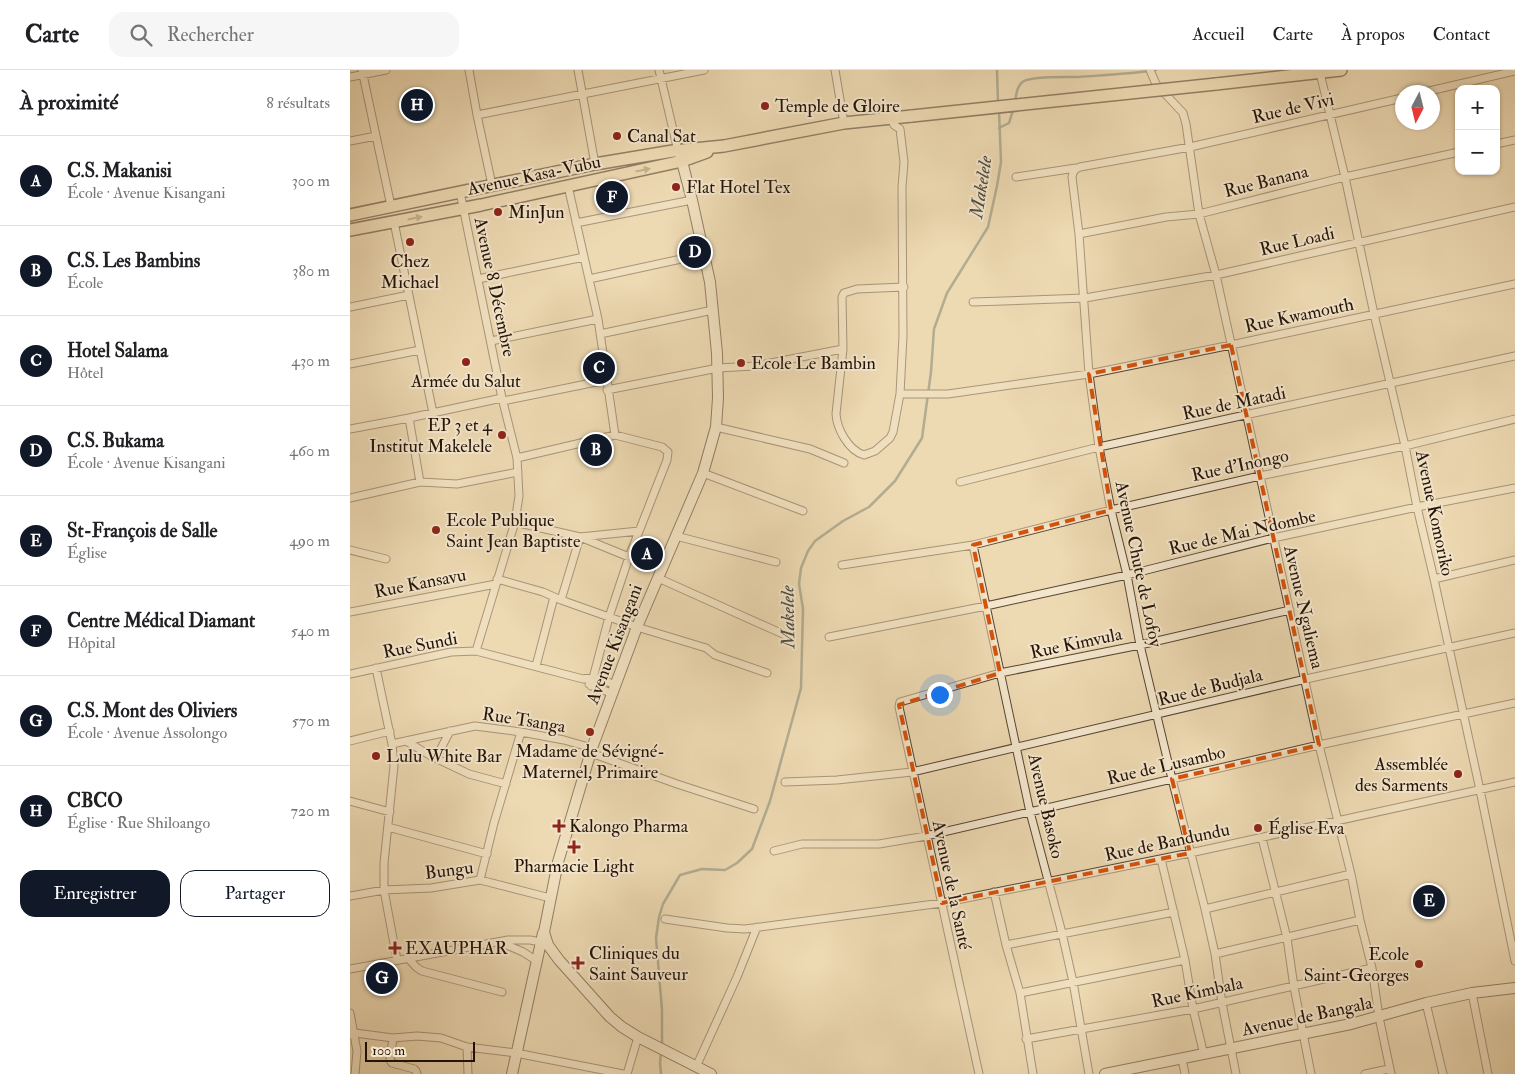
<!DOCTYPE html>
<html lang="fr">
<meta charset="utf-8">
<style>
:root{--surface:#fff;--page:#f6f6f6;--text:#202124;--muted:#757577;--line:#e0e0e0;--accent:#111827}
body{margin:0;font-family:"IM FELL Double Pica",serif;background:var(--page);color:var(--text)}
.controls{position:absolute;right:15px;top:15px;display:grid;overflow:hidden;border-radius:10px;box-shadow:0 1px 4px #0004}
.controls button{width:45px;height:45px;display:grid;place-items:center;padding:0;border:0;border-bottom:1px solid var(--line);background:var(--surface);color:var(--text);font:25px sans-serif}
.compass{position:absolute;left:1045px;top:15px;width:45px;height:45px;border-radius:50%;background:var(--surface);box-shadow:0 1px 4px #0004;rotate:187deg}
.scale{position:absolute;left:15px;bottom:12px;width:110px;box-sizing:border-box;padding-left:5px;border:2px solid #251306;border-top:0;font-size:14px;line-height:18px;white-space:nowrap;color:#251306;-webkit-text-stroke:4px #f3e6cd;paint-order:stroke}
.you{position:absolute;left:589px;top:624px;width:18px;height:18px;margin:-12px;border:4px solid #fff;border-radius:50%;background:#1a73e8;box-shadow:0 0 0 8px #1a73e833}
.badge{display:grid;place-items:center;width:32px;height:32px;border-radius:50%;background:var(--accent);color:#fff;font-size:16px;font-weight:700}
.pin{position:absolute;translate:-50% -50%;border:2px solid #fff;box-shadow:0 1px 5px #0006}
.list{margin:0;padding:0;list-style:none}
h2{display:flex;justify-content:space-between;align-items:center;height:65px;margin:0;padding:0 20px;font-size:21px}
h2 small{font-size:16px;font-weight:400;color:var(--muted)}
.list li{display:grid;grid-template-columns:32px 1fr auto;gap:15px;align-items:center;box-sizing:border-box;height:90px;padding:0 20px;border-top:1px solid var(--line)}
.list b{display:block;font-size:19px;white-space:nowrap}
.list p{margin:0;font-size:16px;white-space:nowrap;color:var(--muted)}
.list em{font-size:16px;font-style:normal;color:var(--muted)}
.actions{display:flex;gap:10px;padding:15px 20px}
.actions a{flex:1;padding:11px 0;border:1px solid var(--accent);border-radius:15px;text-align:center;font-size:18px;color:var(--accent)}
.actions .main{background:var(--accent);color:#fff}
.icon{flex:none;width:28px;height:28px;fill:none;stroke:currentColor;stroke-width:2;stroke-linecap:round;stroke-linejoin:round}
.map{position:relative;flex:none;width:1165px;height:1004px;overflow:hidden}
header{display:flex;align-items:center;gap:30px;box-sizing:border-box;height:70px;padding:0 25px;background:var(--surface);border-bottom:1px solid var(--line)}
header strong{font-size:24px}
nav{display:flex;gap:28px;margin-inline-start:auto;font-size:18px}
.search{width:350px;height:45px;background:var(--page);display:flex;align-items:center;gap:12px;box-sizing:border-box;padding:0 18px;border-radius:15px;color:var(--muted);font-size:19px}
main{display:flex}
aside{flex:1;background:var(--surface)}
.map>svg:first-child{display:block}
.lines{fill:none;stroke-linecap:round;stroke-linejoin:round}
.stream{stroke:#6b7768;stroke-width:2.5}
.street-casing{stroke:#574431;stroke-width:9}
.secondary-casing{stroke:#251306;stroke-width:12}
.primary-casing{stroke:#251306;stroke-width:14}
.street{stroke:#f3e6cd;stroke-width:7}
.secondary{stroke:#f3e6cd;stroke-width:10}
.primary{stroke:#edd9b2;stroke-width:11}
.primary-bridge-casing{stroke:#251306;stroke-width:14;stroke-linecap:butt}
.primary-bridge{stroke:#edd9b2;stroke-width:11}
.oneway{fill:#938065}
.marked{fill:none;stroke:#d4520b;stroke-width:4;stroke-dasharray:10 6;stroke-linejoin:round}
.poi-dot{fill:#8f2418;stroke:#f3e6cd;stroke-width:2}
.labels{text-anchor:middle;stroke-width:4;stroke-linejoin:round;paint-order:stroke}
.poi-label{font-size:18px;fill:#251306;stroke:#f3e6cd;text-anchor:start}
.street-label{font-size:18px;fill:#251306;stroke:#f3e6cd}
.water-label{font-size:19px;font-style:italic;fill:#4e4d3f;stroke:#f3e6cd}
</style>
<header>
<strong>Carte</strong>
<div class="search"><svg class="icon" aria-label="search" viewBox="0 0 24 24"><circle cx="10" cy="10" r="6"/><path d="M15 15l6 6"/></svg>Rechercher</div>
<nav><a>Accueil</a><a>Carte</a><a>À propos</a><a>Contact</a></nav>
</header>
<main>
<aside>
<h2>À proximité<small>8 résultats</small></h2>
<ul class="list">
<li><span class="badge">A</span><div><b>C.S. Makanisi</b><p>École · Avenue Kisangani</p></div><em>300 m</em></li>
<li><span class="badge">B</span><div><b>C.S. Les Bambins</b><p>École</p></div><em>380 m</em></li>
<li><span class="badge">C</span><div><b>Hotel Salama</b><p>Hôtel</p></div><em>430 m</em></li>
<li><span class="badge">D</span><div><b>C.S. Bukama</b><p>École · Avenue Kisangani</p></div><em>460 m</em></li>
<li><span class="badge">E</span><div><b>St-François de Salle</b><p>Église</p></div><em>490 m</em></li>
<li><span class="badge">F</span><div><b>Centre Médical Diamant</b><p>Hôpital</p></div><em>540 m</em></li>
<li><span class="badge">G</span><div><b>C.S. Mont des Oliviers</b><p>École · Avenue Assolongo</p></div><em>570 m</em></li>
<li><span class="badge">H</span><div><b>CBCO</b><p>Église · Rue Shiloango</p></div><em>720 m</em></li>
</ul>
<div class="actions"><a class="main">Enregistrer</a><a>Partager</a></div>
</aside>
<div class="map">
<svg width="1165" height="1004" viewBox="0 0 1165 1004">
<rect width="100%" height="100%" fill="#edd9b2"/>
<filter id="stains"><feTurbulence type="fractalNoise" baseFrequency=".004" numOctaves="4"/><feColorMatrix values="0 0 0 0 .2 0 0 0 0 .09 0 0 0 0 .02 0 0 0 .5 -.17"/></filter>
<radialGradient id="worn" r=".72"><stop offset=".6" stop-color="#630" stop-opacity="0"/><stop offset="1" stop-color="#630" stop-opacity=".3"/></radialGradient>
<g class="lines">
<path class="stream" d="M647 0 648 33
M665 32C666 25 667 15 674 11 683 6 716 7 728 7 754 5 780 4 806 0
M649 58 659 53 663 40
M312 975V940L306 868 309 847 313 834 330 805 352 799 375 800 387 793 402 779 420 731 451 618 453 539 449 514 451 498 458 481 465 471 493 451 519 437 545 411 572 368 581 302 584 259 597 223 638 157 647 116 651 92 649 41
M311 983 310 993 311 1004"/>
<defs>
<path id="street" d="M12 0 41 136
M119 0 127 45 142 115
M228 0 245 94
M309 0 328 81
M485 0 494 53
M800 0 806 14 833 43 836 54 849 144 866 205 969 675 1001 804 1010 850 1022 898 1029 947 1041 1004
M970 3 995 107 1024 244 1055 376 1067 437 1084 509 1130 720 1165 891
M0 7 36 0
M1075 22 1165 1
M127 45 354 0
M541 48 544 55 550 59 554 92 552 117 553 266 550 324 543 362 540 368 525 381 514 385C498 380 487 359 486 344L493 279 492 227 494 223 507 219 554 217
M0 71 26 66
M1146 74 1165 70
M666 107 726 98
M218 116 248 249 265 365
M110 122 152 328 167 388 169 426 165 452 126 581
M44 152 83 343
M226 153 342 130
M729 164 816 147 849 144 995 107 1109 82
M128 209 234 187
M239 209 354 184
M623 232 735 228 866 205 1165 137
M0 237 59 225
M250 264 363 240
M141 271 248 249
M0 294 70 280
M257 320 368 298 405 296 493 279
M550 324H598L739 304 881 275 1165 214
M153 331 256 310
M59 348 70 412
M366 357 460 379 494 393
M0 359 59 348 152 328
M167 388 265 365 312 377 318 382 317 390 279 487 259 547 241 616
M353 403 453 441
M610 412 749 377 1165 286
M0 428 70 412 107 414 168 402
M165 452 230 467 279 487
M326 466 426 492
M623 475 680 742 712 863 723 912 739 1004
M0 480 36 489
M492 495 623 475 761 440 910 406 1055 376 1165 349
M308 508 435 565
M147 509 193 522 211 530 287 557 356 578 365 585 417 603
M1084 509 1165 490
M211 530 230 467 289 461
M0 542 146 514
M479 567 636 536 777 505 923 468 1067 437 1165 418
M186 596 204 527
M26 598 42 674 44 696 34 793V820L47 890
M0 604 101 582 126 581 233 609 244 607 266 615
M239 614 263 624
M0 671 40 661
M56 671 81 686 119 704 156 714
M42 674 125 656 171 662 214 670 242 678
M241 683 327 714 404 739
M86 688 100 661
M435 712 487 710 562 702 956 609 1165 563
M0 731 40 742
M38 757 137 784
M912 768 937 868 944 917 961 1004
M424 781 452 774H529L576 766 969 675 1165 633
M811 789 835 890 843 939 854 985
M130 810 144 753 171 662
M644 822 656 875 670 923 683 1004
M0 826 34 820 81 818 130 810 200 828
M855 839 1001 804
M315 849 377 858 395 859 592 833 840 783 1165 712
M150 872 173 882 187 891
M656 875 824 842
M865 884 1010 850
M58 888 66 897 72 901 152 922
M0 899 158 870H180L191 872
M670 923 835 890
M1122 923 1138 1004
M1076 933 1093 1004
M0 943 7 981 5 1004
M0 965 5 963 43 968 67 966 91 968 117 977 166 983 273 1004
M43 968 40 990 42 993 64 999 66 1001 67 1004
M676 969 843 939 1022 898
M117 977 118 1004
M832 989 835 1004
M346 997 387 907 407 857
M277 1004 288 967
M629 1004 549 637 550 632 650 603 790 575 940 540
M886 1004 872 933 865 884 855 839 822 709 790 575 777 505 761 440 749 377 739 304 729 164 722 107C723 101 725 99 730 97L840 77 1052 28
M1015 1004 1039 999"/>
<path id="secondary" d="M330 84 342 130 360 212 367 283 368 328 366 357 353 403 287 557 242 678 208 792 194 862 198 875 209 890 260 947 272 957 288 967 361 1004
M162 1004 193 863
M755 1004 1001 954 1076 933 1122 923 1165 918"/>
<path id="primary" d="M866 14 991 0
M0 145 245 94 323 81 374 76 494 53 562 46
M0 160 131 135 332 91 357 82"/>
</defs>
<use href="#street" class="street-casing"/>
<use href="#secondary" class="secondary-casing"/>
<use href="#primary" class="primary-casing"/>
<use href="#street" class="street"/>
<use href="#secondary" class="secondary"/>
<use href="#primary" class="primary"/>
<defs>
<path id="primary-bridge" d="M562 46 866 14"/>
</defs>
<use href="#primary-bridge" class="primary-bridge-casing"/>
<use href="#primary-bridge" class="primary-bridge"/>
</g>
<defs><path id="oneway-solid" d="M-6-.8H1V-3.2L6.5 0L1 3.2V.8H-6Z" transform="scale(1.25)"/></defs>
<g class="oneway">
<use href="#oneway-solid" transform="translate(293 100) rotate(-12)"/>
<use href="#oneway-solid" transform="translate(65 148) rotate(-11)"/>
</g>
<path d="M0 0H1165V1004H0ZM881 275 969 675 822 709 840 783 592 833 549 635 650 603 623 475 761 440 739 304Z" fill="#edd9b2" fill-opacity=".55" fill-rule="evenodd"/>
<path class="marked" d="M881 275 969 675 822 709 840 783 592 833 549 635 650 603 623 475 761 440 739 304Z"/>
<g class="poi-dot">
<circle cx="415" cy="36" r="5"/>
<circle cx="267" cy="66" r="5"/>
<circle cx="326" cy="117" r="5"/>
<circle cx="148" cy="142" r="5"/>
<circle cx="60" cy="172" r="5"/>
<circle cx="116" cy="292" r="5"/>
<circle cx="391" cy="293" r="5"/>
<circle cx="152" cy="365" r="5"/>
<circle cx="86" cy="460" r="5"/>
<circle cx="240" cy="662" r="5"/>
<circle cx="26" cy="686" r="5"/>
<circle cx="1108" cy="704" r="5"/>
<path d="M206.5 748.5h5v5h5v5h-5v5h-5v-5h-5v-5h5z"/>
<circle cx="908" cy="758" r="5"/>
<path d="M221.5 769.5h5v5h5v5h-5v5h-5v-5h-5v-5h5z"/>
<path d="M42.5 870.5h5v5h5v5h-5v5h-5v-5h-5v-5h5z"/>
<path d="M225.5 885.5h5v5h5v5h-5v5h-5v-5h-5v-5h5z"/>
<circle cx="1069" cy="894" r="5"/>
</g>
<g class="labels">
<g class="poi-label">
<text x="425" y="42">Temple de Gloire</text>
<text x="277" y="72">Canal Sat</text>
<text x="336" y="123">Flat Hotel Tex</text>
<text x="158" y="148">MinJun</text>
<text x="60" y="197" text-anchor="middle">Chez<tspan x="60" dy="21">Michael</tspan></text>
<text x="401" y="299">Ecole Le Bambin</text>
<text x="116" y="317" text-anchor="middle">Armée du Salut</text>
<text x="142" y="361" text-anchor="end">EP 3 et 4<tspan x="142" dy="21">Institut Makelele</tspan></text>
<text x="96" y="456">Ecole Publique<tspan x="96" dy="21">Saint Jean Baptiste</tspan></text>
<text x="240" y="687" text-anchor="middle">Madame de Sévigné-<tspan x="240" dy="21">Maternel, Primaire</tspan></text>
<text x="36" y="692">Lulu White Bar</text>
<text x="1098" y="700" text-anchor="end">Assemblée<tspan x="1098" dy="21">des Sarments</tspan></text>
<text x="219" y="762">Kalongo Pharma</text>
<text x="918" y="764">Église Eva</text>
<text x="224" y="802" text-anchor="middle">Pharmacie Light</text>
<text x="55" y="884">EXAUPHAR</text>
<text x="239" y="889">Cliniques du<tspan x="239" dy="21">Saint Sauveur</tspan></text>
<text x="1059" y="890" text-anchor="end">Ecole<tspan x="1059" dy="21">Saint-Georges</tspan></text>
</g>
<g class="street-label">
<text transform="translate(943 38) rotate(-13)" y="6">Rue de Vivi</text>
<text transform="translate(184 105) rotate(-12)" y="6">Avenue Kasa-Vubu</text>
<text transform="translate(916 111) rotate(-14)" y="6">Rue Banana</text>
<text transform="translate(947 171) rotate(-13)" y="6">Rue Loadi</text>
<text transform="translate(145 217) rotate(78)" y="6">Avenue 8 Décembre</text>
<text transform="translate(949 245) rotate(-12)" y="6">Rue Kwamouth</text>
<text transform="translate(884 333) rotate(-12)" y="6">Rue de Matadi</text>
<text transform="translate(890 395) rotate(-12)" y="6">Rue d'Inongo</text>
<text transform="translate(1085 443) rotate(78)" y="6">Avenue Komoriko</text>
<text transform="translate(892 462) rotate(-13)" y="6">Rue de Mai Ndombe</text>
<text transform="translate(789 494) rotate(78)" y="6">Avenue Chute de Lofoy</text>
<text transform="translate(70 513) rotate(-11)" y="6">Rue Kansavu</text>
<text transform="translate(954 537) rotate(77)" y="6">Avenue Ngaliema</text>
<text transform="translate(726 573) rotate(-12)" y="6">Rue Kimvula</text>
<text transform="translate(264 574) rotate(-69)" y="6">Avenue Kisangani</text>
<text transform="translate(70 575) rotate(-11)" y="6">Rue Sundi</text>
<text transform="translate(860 617) rotate(-14)" y="6">Rue de Budjala</text>
<text transform="translate(174 650) rotate(9)" y="6">Rue Tsanga</text>
<text transform="translate(816 695) rotate(-13)" y="6">Rue de Lusambo</text>
<text transform="translate(696 736) rotate(77)" y="6">Avenue Basoko</text>
<text transform="translate(817 772) rotate(-12)" y="6">Rue de Bandundu</text>
<text transform="translate(99 800) rotate(-7)" y="6">Bungu</text>
<text transform="translate(602 815) rotate(78)" y="6">Avenue de la Santé</text>
<text transform="translate(847 922) rotate(-12)" y="6">Rue Kimbala</text>
<text transform="translate(957 946) rotate(-12)" y="6">Avenue de Bangala</text>
</g>
<g class="water-label">
<text transform="translate(630 117) rotate(-81)" y="7">Makelele</text>
<text transform="translate(437 547) rotate(-91)" y="7">Makelele</text>
</g>
</g>
<rect width="100%" height="100%" filter="url(#stains)"/>
<rect width="100%" height="100%" fill="url(#worn)"/>
</svg>
<div class="controls">
<button>+</button>
<button>−</button>
</div>
<svg class="compass" viewBox="-18 -18 36 36"><path d="M0-13l5 13h-10z" fill="#e53935"/><path d="M0 13l5-13h-10z" fill="#757577"/></svg>
<div class="scale">100 m</div>
<div class="you"></div>
<div class="pin badge" style="left:297px;top:484px">A</div>
<div class="pin badge" style="left:246px;top:380px">B</div>
<div class="pin badge" style="left:249px;top:298px">C</div>
<div class="pin badge" style="left:345px;top:182px">D</div>
<div class="pin badge" style="left:1079px;top:831px">E</div>
<div class="pin badge" style="left:262px;top:127px">F</div>
<div class="pin badge" style="left:32px;top:908px">G</div>
<div class="pin badge" style="left:67px;top:35px">H</div>
</div>
</main>
